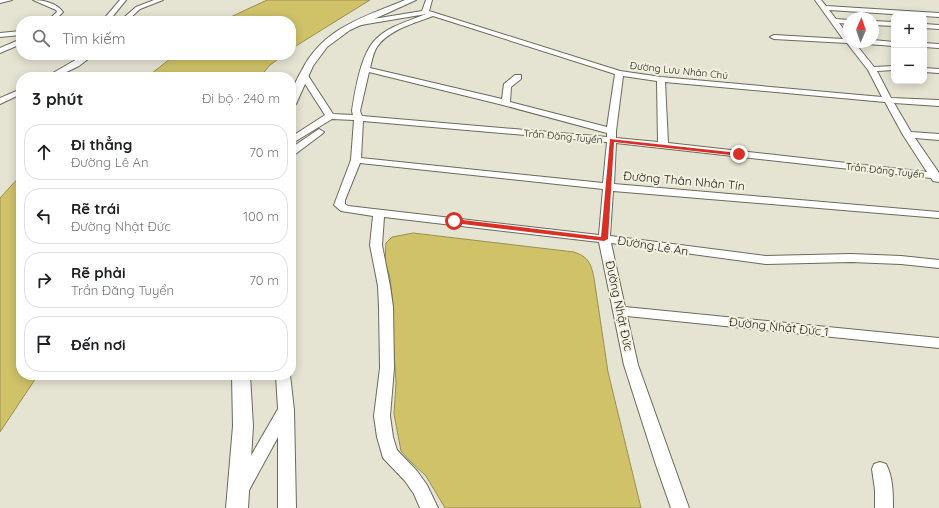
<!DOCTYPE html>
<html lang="vi">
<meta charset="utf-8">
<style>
:root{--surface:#fff;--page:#f2f2f2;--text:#202124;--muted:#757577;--line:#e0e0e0}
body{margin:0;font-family:Quicksand,sans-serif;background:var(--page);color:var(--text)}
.controls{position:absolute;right:12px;top:12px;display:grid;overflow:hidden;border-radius:8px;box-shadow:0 2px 10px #0003}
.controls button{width:36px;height:36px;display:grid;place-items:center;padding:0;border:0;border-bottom:1px solid var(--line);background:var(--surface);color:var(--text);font:20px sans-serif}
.compass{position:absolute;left:843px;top:12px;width:36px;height:36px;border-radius:50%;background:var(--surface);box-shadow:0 2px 10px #0003;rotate:2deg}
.stop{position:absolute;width:12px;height:12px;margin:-9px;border:3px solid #d93025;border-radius:50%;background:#fff}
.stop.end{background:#d93025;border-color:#fff;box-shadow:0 1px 4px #0008}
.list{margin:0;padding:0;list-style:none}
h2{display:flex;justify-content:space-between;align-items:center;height:52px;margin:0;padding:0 16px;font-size:17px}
h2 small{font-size:13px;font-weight:400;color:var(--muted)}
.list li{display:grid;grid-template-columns:26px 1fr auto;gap:12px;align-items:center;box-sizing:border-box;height:56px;margin:0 8px 8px;padding:0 8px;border:1px solid var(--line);border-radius:16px}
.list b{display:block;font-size:15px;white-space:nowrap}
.list p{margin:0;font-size:13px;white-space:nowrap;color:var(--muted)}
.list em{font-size:13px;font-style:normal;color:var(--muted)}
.icon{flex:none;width:22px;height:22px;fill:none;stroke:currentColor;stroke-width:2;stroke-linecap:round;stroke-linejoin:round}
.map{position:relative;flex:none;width:939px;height:508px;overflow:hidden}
.search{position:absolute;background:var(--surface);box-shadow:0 2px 10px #0003;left:16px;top:16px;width:280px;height:44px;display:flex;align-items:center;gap:10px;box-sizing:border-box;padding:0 14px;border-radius:16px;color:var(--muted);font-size:15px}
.panel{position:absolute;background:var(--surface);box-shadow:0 2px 10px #0003;left:16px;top:72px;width:280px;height:308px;border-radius:16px}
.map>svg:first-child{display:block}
.water{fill:#cfc269;stroke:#9a9050}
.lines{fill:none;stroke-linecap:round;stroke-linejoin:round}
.minor-casing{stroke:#6b6a5b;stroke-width:2}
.tertiary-casing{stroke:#6b6a5b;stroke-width:2}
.minor{fill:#fff;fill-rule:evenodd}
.tertiary{fill:#fff;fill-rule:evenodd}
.route{fill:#d93025}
.labels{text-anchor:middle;stroke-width:4;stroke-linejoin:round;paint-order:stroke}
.far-street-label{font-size:10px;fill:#1d1c16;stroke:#f2f0df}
.street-label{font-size:12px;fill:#1d1c16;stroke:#f2f0df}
</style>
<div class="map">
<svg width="939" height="508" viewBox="0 0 939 508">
<rect width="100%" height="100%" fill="#e5e3d2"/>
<path class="water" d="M267 0H370L291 49V21H222Z
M175 55H284L270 65 260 77H147Z
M21 175V375H38L0 432V198Z
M413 233 574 252C589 257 591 264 594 278L608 372 641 508H445L426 476 410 461 401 451 394 414 396 383 393 336V305L390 278 385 261 386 243 392 237Z"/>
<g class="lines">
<defs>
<path id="minor" d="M0 0H12L0 3Z
M33 0C43 0 57 3 63 12L54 21H47L57 12 56 10Z
M120 0H126L109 21H102Z
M154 0H163L140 9 127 21H120L136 7Z
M426 0H432L429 11 620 71 661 77 882 97 868 70 847 43 774 39 770 37 774 35 843 39 815 0H821L826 6 939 13V17L829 10 836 19 849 20V24L839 23 849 36V42H854L874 67 894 66V70L877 71 891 98 939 100V106L894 103 911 132 939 134V140L915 138 939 173V182L933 181 931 178 616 143 614 184 939 212V218L613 191 610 236 766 256 851 254 901 256 939 260V268L901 264 851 262 766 264 611 243 625 307 939 338V348L627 316 638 365 689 508H671L656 465 624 365 599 242 384 217 382 245 390 286 393 307 394 368 390 416 393 437 397 450 417 471 427 485 438 508H420L414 494 405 481 383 458 377 437 374 416 380 368 379 307 378 286 370 245 373 216 341 211 334 205 351 160 354 120 332 119 291 144V137L325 115 300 76 301 74H307L333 114 353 115 352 111C355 91 361 53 376 39 389 26 409 21 426 14L355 26 352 24 355 22 422 11ZM433 16 615 74 607 127 510 102 511 87 521 79V75H515L504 84 502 99 370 68C372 61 373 53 377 47 388 30 415 23 433 16ZM369 72 503 105 607 133V137L362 116 360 111ZM623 76 657 81 658 142 616 138V131ZM665 82 885 102 903 135 927 172 668 143ZM363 121 607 142 603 183 361 158ZM360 163 603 189 599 235 348 206 345 204V200Z
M873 21 894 22V26L873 25Z
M924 24 939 25V29L924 28Z
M21 31V35L0 37V33Z
M21 39V44L0 53V48Z
M873 40 894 42V46L867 44 863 42H873Z
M924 43 939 44V48L924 47Z
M84 55H93L79 66 56 77H46Z
M924 68 939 69V73L924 72Z
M21 89V94L0 104V98Z
M319 129 324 132 322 134 294 155 291 156V148Z
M276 375H290L294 410 296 508H278V437L248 492 242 494 236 492 233 487 278 409Z
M880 462 886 464C893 477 893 493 893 508H875V490L872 469 874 464Z"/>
<path id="tertiary" d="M405 0H416L350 30 327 47 313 66 296 104 291 107C291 91 294 84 302 70 323 28 364 17 405 0Z
M232 375H250L253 426 248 508H226L233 426Z"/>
</defs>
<use href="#minor" class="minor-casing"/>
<use href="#tertiary" class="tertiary-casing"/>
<use href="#minor" class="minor"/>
<use href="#tertiary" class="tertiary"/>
</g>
<path class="route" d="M610 139 739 153 741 154 739 156 614 142 608 239 604 241 454 223 451 221 454 219 601 237Z"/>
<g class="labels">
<g class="far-street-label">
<text transform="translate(679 70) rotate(6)" y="4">Đường Lưu Nhân Chú</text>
<text transform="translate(563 136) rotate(5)" y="4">Trần Đăng Tuyển</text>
<text transform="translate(885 170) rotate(6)" y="4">Trần Đăng Tuyển</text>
</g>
<g class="street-label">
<text transform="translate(684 181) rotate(5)" y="4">Đường Thân Nhân Tín</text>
<text transform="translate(653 246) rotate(9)" y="4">Đường Lê An</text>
<text transform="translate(619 306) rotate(78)" y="4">Đường Nhật Đức</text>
<text transform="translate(779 327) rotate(6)" y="4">Đường Nhật Đức 1</text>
</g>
</g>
</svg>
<div class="controls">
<button>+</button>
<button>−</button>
</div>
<svg class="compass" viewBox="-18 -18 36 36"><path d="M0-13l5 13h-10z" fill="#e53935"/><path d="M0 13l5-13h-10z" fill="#757577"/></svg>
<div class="stop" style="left:454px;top:221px"></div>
<div class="stop end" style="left:739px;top:154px"></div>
<div class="search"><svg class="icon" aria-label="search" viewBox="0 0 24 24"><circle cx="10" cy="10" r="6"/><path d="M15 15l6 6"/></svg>Tìm kiếm</div>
<section class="panel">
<h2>3 phút<small>Đi bộ · 240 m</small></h2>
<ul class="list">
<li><svg class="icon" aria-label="ahead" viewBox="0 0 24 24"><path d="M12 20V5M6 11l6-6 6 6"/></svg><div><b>Đi thẳng</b><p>Đường Lê An</p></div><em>70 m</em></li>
<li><svg class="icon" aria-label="left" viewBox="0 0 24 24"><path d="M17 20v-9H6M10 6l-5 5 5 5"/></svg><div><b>Rẽ trái</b><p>Đường Nhật Đức</p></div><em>100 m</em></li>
<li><svg class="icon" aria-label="right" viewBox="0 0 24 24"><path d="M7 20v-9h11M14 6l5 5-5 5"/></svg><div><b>Rẽ phải</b><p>Trần Đăng Tuyển</p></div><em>70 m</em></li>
<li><svg class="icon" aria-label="arrive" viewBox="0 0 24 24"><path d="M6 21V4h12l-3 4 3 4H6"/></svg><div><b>Đến nơi</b></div></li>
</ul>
</section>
</div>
